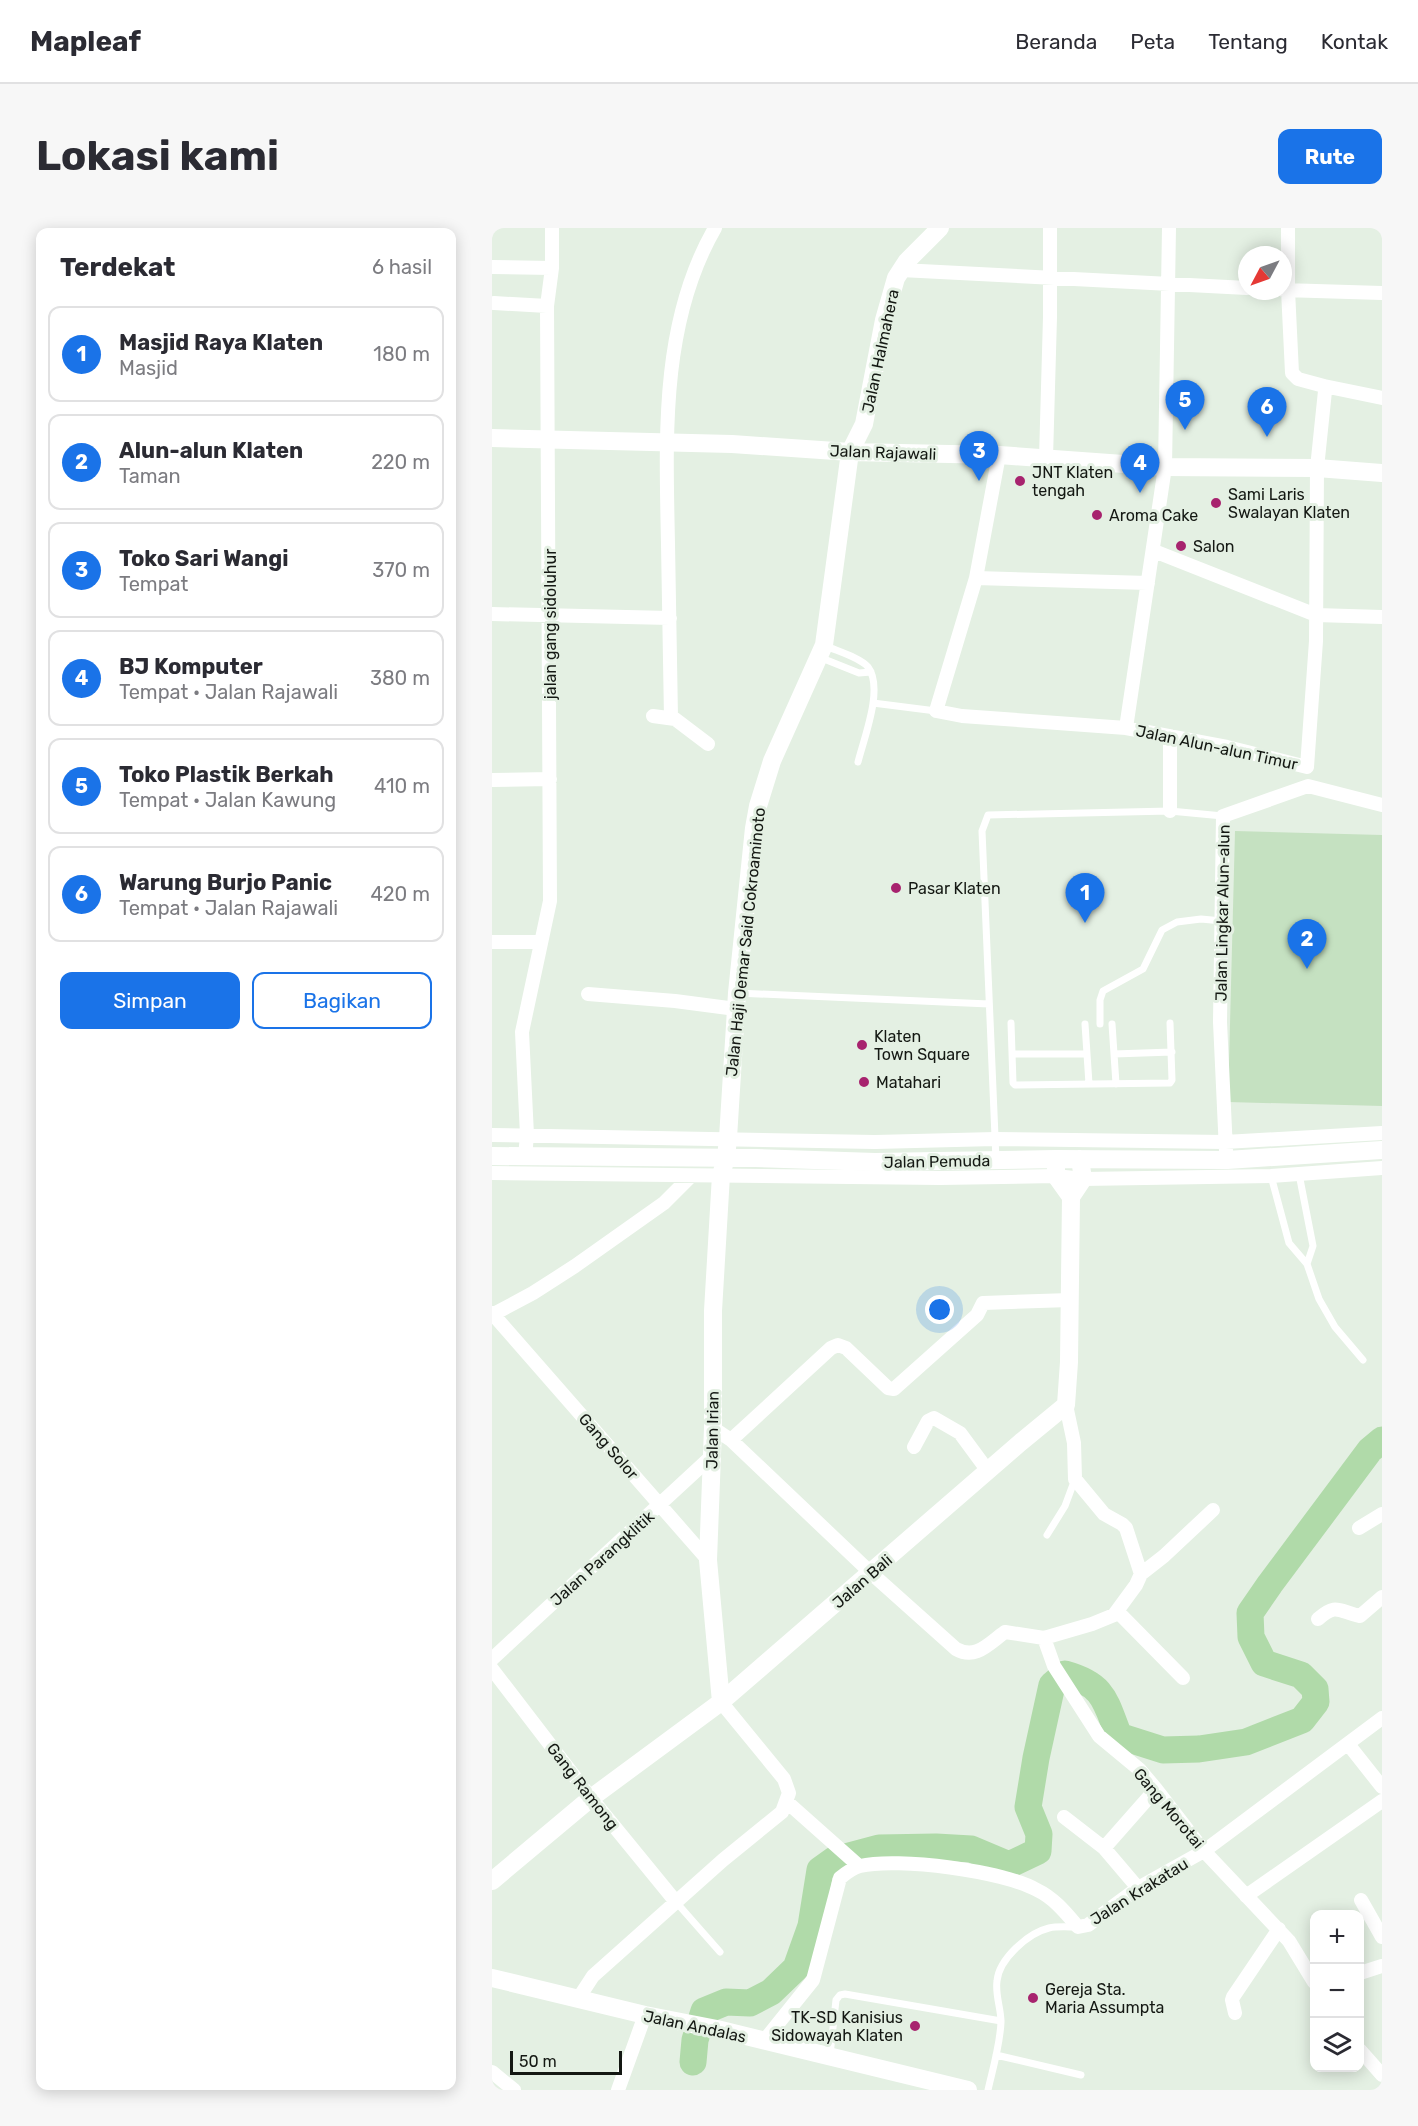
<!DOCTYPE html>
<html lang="id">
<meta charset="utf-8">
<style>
:root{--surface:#fff;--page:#f7f7f7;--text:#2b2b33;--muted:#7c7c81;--line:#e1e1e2;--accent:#1a73e8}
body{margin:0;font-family:Rubik,sans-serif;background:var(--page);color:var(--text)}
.controls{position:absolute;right:18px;bottom:18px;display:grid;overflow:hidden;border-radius:12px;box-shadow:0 3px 15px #0003}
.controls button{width:54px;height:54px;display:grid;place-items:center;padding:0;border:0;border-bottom:2px solid var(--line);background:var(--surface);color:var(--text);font:30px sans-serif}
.compass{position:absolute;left:746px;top:18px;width:54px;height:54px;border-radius:50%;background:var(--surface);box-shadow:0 3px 15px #0003;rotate:229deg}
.scale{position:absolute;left:18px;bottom:15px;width:112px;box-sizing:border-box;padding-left:6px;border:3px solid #141813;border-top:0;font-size:16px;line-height:21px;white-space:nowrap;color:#141813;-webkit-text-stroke:4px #e4f0e3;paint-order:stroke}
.you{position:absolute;left:448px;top:1082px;width:21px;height:21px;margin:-15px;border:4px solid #fff;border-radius:50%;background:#1a73e8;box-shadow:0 0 0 9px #1a73e833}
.badge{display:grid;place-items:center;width:39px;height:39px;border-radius:50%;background:var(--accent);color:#fff;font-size:20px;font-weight:700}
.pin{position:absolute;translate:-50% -50px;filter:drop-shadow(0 2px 3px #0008)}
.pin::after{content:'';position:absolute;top:32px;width:21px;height:18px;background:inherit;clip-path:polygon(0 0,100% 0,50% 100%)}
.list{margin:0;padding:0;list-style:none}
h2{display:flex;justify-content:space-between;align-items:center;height:78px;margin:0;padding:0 24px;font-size:26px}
h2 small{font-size:20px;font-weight:400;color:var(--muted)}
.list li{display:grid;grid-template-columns:39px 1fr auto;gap:18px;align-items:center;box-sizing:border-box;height:96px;margin:0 12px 12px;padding:0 12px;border:2px solid var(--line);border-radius:12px}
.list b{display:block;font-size:22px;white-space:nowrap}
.list p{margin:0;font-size:20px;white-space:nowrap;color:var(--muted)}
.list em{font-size:20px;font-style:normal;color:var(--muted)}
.actions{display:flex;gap:12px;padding:18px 24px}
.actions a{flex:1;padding:14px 0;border:2px solid var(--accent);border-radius:12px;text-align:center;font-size:21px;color:var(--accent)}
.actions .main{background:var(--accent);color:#fff}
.icon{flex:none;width:33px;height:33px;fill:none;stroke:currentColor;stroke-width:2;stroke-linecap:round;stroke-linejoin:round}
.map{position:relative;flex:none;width:890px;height:1862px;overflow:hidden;border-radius:12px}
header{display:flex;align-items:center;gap:36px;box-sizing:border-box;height:84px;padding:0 30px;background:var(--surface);border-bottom:2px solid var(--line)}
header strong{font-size:28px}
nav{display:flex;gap:33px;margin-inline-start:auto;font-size:21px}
.intro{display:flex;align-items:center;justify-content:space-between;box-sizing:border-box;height:144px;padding:0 36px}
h1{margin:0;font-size:42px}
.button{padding:15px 27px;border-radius:12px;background:var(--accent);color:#fff;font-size:21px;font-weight:700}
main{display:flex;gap:36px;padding:0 36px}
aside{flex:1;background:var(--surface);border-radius:12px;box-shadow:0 3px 15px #0003}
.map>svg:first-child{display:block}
.green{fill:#c5e1c1}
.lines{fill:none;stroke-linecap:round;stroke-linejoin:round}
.river{stroke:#b0daa9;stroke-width:27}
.lane{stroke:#fff;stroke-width:7}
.street{stroke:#fff;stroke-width:14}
.secondary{stroke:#fff;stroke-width:18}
.poi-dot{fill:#a7236e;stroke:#e4f0e3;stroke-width:2}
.labels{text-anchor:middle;stroke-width:6;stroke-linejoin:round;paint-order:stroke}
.street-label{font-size:16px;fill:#141813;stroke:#e4f0e3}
.poi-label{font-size:16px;fill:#141813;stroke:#e4f0e3;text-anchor:start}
</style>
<header>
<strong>Mapleaf</strong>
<nav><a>Beranda</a><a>Peta</a><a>Tentang</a><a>Kontak</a></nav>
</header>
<div class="intro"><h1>Lokasi kami</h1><a class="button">Rute</a></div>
<main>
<aside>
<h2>Terdekat<small>6 hasil</small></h2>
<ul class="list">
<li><span class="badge">1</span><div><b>Masjid Raya Klaten</b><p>Masjid</p></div><em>180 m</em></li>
<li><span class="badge">2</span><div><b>Alun-alun Klaten</b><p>Taman</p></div><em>220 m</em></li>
<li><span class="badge">3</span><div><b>Toko Sari Wangi</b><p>Tempat</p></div><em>370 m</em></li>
<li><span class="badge">4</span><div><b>BJ Komputer</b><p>Tempat · Jalan Rajawali</p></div><em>380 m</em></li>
<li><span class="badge">5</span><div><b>Toko Plastik Berkah</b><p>Tempat · Jalan Kawung</p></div><em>410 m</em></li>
<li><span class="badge">6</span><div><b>Warung Burjo Panic</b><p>Tempat · Jalan Rajawali</p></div><em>420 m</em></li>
</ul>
<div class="actions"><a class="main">Simpan</a><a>Bagikan</a></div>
</aside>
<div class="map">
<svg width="890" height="1862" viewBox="0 0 890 1862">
<rect width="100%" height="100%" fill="#e4f0e3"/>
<path class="green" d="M743 603 890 607V878L736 874Z"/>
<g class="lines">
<path class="river" d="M201 1834 203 1812 212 1783 234 1774 258 1775 279 1764 304 1740 319 1698 328 1642 342 1632 387 1620 444 1619 479 1621 517 1637 546 1623 547 1606 536 1579 544 1530 560 1457 573 1446C613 1457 613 1473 627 1508L671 1522 707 1521 754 1514 810 1492 824 1474 823 1461 809 1447 772 1435 759 1409 758 1385 778 1356 878 1222 890 1212"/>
<path class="lane" d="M334 418C345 423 369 430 376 439 392 460 372 510 366 534
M327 429 367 445 379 444
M381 475 444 483
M245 765 497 776
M519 795 521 855 523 857 678 855 680 852 678 795
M593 796 595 826
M608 796V772L611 763 651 741 670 702 685 694 709 691 730 693
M620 796 622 826
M520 826H595L597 856
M624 856 622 826 680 824
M504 932 490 603 496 587 678 583 731 588
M807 946 821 1018 815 1036
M779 948 797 1015 815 1036 827 1071 843 1099 871 1132
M555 1307 573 1278 583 1251
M184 1674 228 1724
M338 1827 344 1772 348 1767 353 1766 509 1793
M504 1827 589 1847
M496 1862C501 1840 508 1817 509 1794 509 1780 503 1767 505 1753 507 1731 536 1705 557 1700 565 1698 576 1699 585 1699"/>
<path class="street" d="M0 39 60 40
M409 42 755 60
M791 62 890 65
M2 75 55 78
M832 158 890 170
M507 227 484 350 444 483 470 488 634 500 735 519 815 539 824 413 825 240 833 163 832 158 806 151 800 145 796 62V0
M554 230 558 89V0
M662 323 824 387 890 389
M484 350 656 355
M0 386 178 390
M161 488 183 491 216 516
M179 490C178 432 177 374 176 316 174 211 168 95 223 0
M634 500 673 239 677 0
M678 508V583
M0 552 58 551
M0 714H49
M96 766 183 773 244 781
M0 907 383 914 503 911 733 914 890 905
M734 923 728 794 731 588 816 558 890 577
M33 929 35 907 30 804 58 673 55 78 60 40V0
M0 945 448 950 564 948 591 951 779 948 890 940
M0 1085 216 1332
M0 1087 41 1065 83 1038 172 975 199 948
M574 1177 582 1215 583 1251 612 1286 630 1296 634 1300 649 1346
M221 1200 239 1212 379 1345 464 1421C484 1432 496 1416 513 1404L552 1410 600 1396 622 1387 644 1357 649 1346 672 1328 721 1282
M239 1212 339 1120 346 1117 354 1120 396 1160 402 1161 485 1087 491 1075 578 1072
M422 1219 436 1193 442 1190 468 1205 496 1243
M867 1300 890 1286
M625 1383 691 1450
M826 1391C845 1374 847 1384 868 1388L890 1369
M552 1410 562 1438 607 1508 648 1542 664 1561 712 1623 797 1713 822 1754
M0 1431 220 1228
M0 1441 99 1570 184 1674
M856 1516 890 1559
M295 1574 367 1638
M572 1589 612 1620
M646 1660 612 1620 664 1561
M754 1668 890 1573
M869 1672 890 1709
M868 1745 890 1738
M86 1771 101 1748 231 1632 290 1584 297 1565 292 1551 229 1474
M743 1785 740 1772 741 1769 787 1701
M272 1813 321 1752 348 1650C354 1645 360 1640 368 1638 406 1629 511 1643 545 1662 562 1670 574 1685 586 1699L596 1697 646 1660 712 1623 890 1490
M868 1822 890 1847
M0 1844 22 1862
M126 1862 153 1787"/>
<path class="secondary" d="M0 210 240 216 358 224 507 227 673 239 825 240 890 245
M0 928 263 930 383 934 564 931 735 932 890 922
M564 931V948L579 969
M229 1474 216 1332 221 1200V1083L229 947 234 930 236 910 245 765 262 600 266 578 280 533 332 417 358 224 372 196 392 92 404 50 415 33 448 0
M0 1653 99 1570 229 1474 529 1214 574 1177 577 1134 579 969 591 951 588 931
M0 1750 153 1787 225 1801 476 1862"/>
</g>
<g class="poi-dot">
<circle cx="528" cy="253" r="6"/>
<circle cx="724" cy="275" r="6"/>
<circle cx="605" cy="287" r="6"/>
<circle cx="689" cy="318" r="6"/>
<circle cx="404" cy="660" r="6"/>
<circle cx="370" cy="817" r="6"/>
<circle cx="372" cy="854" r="6"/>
<circle cx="541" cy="1770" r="6"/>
<circle cx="423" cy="1798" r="6"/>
</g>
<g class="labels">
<g class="street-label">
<text transform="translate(388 123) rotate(-78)" y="6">Jalan Halmahera</text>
<text transform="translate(391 224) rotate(2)" y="6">Jalan Rajawali</text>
<text transform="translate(58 396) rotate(-90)" y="6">jalan gang sidoluhur</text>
<text transform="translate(725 519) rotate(12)" y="6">Jalan Alun-alun Timur</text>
<text transform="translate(730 685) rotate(-89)" y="6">Jalan Lingkar Alun-alun</text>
<text transform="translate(253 714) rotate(-84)" y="6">Jalan Haji Oemar Said Cokroaminoto</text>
<text transform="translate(445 933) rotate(-1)" y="6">Jalan Pemuda</text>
<text transform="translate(220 1202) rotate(-89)" y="6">Jalan Irian</text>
<text transform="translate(117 1218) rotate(49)" y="6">Gang Solor</text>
<text transform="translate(110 1330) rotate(-42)" y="6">Jalan Parangklitik</text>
<text transform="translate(370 1353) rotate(-41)" y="6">Jalan Bali</text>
<text transform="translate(91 1558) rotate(52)" y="6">Gang Ramong</text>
<text transform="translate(677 1580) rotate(50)" y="6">Gang Morotai</text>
<text transform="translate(647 1663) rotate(-32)" y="6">Jalan Krakatau</text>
<text transform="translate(203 1798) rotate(12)" y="6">Jalan Andalas</text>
</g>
<g class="poi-label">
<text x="540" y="250">JNT Klaten<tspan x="540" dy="18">tengah</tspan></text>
<text x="736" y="272">Sami Laris<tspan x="736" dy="18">Swalayan Klaten</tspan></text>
<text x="617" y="293">Aroma Cake</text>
<text x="701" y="324">Salon</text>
<text x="416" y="666">Pasar Klaten</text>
<text x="382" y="814">Klaten<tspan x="382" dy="18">Town Square</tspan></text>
<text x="384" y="860">Matahari</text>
<text x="553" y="1767">Gereja Sta.<tspan x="553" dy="18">Maria Assumpta</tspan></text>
<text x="411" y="1795" text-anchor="end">TK-SD Kanisius<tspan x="411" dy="18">Sidowayah Klaten</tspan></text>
</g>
</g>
</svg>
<div class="controls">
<button>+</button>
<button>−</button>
<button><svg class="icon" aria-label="layers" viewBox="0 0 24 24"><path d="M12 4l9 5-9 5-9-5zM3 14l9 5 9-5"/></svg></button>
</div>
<svg class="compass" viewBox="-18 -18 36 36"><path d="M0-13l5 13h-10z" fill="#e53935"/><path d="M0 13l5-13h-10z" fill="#7c7c81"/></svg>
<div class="scale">50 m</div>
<div class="you"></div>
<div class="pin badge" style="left:593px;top:695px">1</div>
<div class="pin badge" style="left:815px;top:741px">2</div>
<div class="pin badge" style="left:487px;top:253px">3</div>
<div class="pin badge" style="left:648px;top:265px">4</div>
<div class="pin badge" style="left:693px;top:202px">5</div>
<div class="pin badge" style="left:775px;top:209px">6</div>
</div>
</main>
